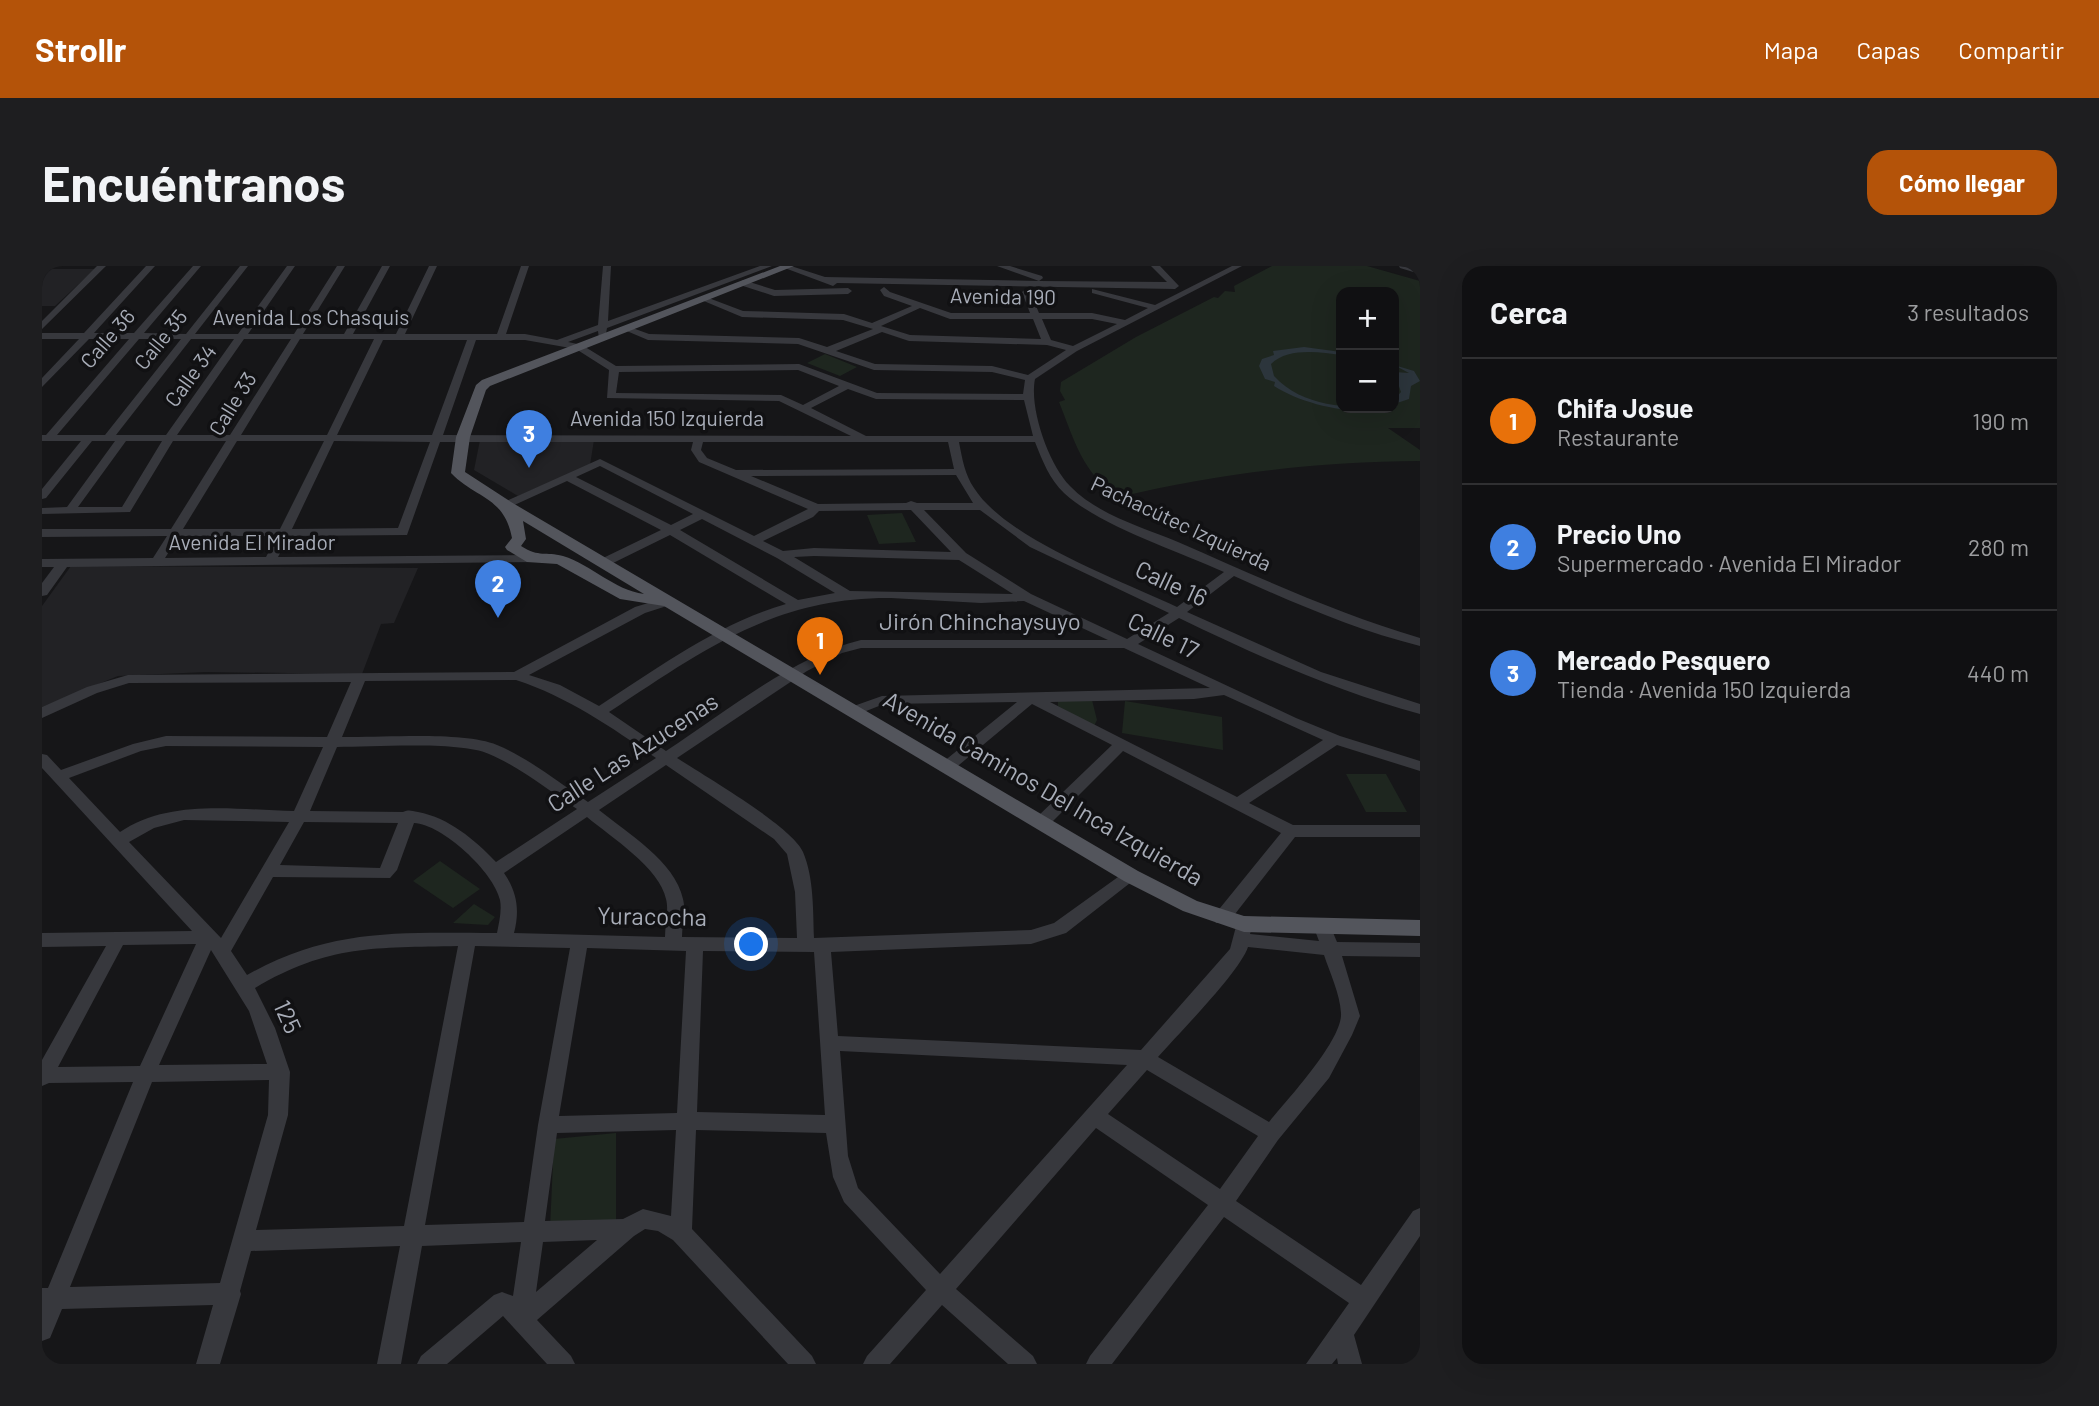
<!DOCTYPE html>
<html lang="es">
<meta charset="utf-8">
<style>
:root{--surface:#101012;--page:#1e1e20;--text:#f1f3f6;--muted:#9c9d9f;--line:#303032;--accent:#b45309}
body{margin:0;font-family:Barlow,sans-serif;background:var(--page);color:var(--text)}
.controls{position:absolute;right:21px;top:21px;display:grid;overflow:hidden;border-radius:14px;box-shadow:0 7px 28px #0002}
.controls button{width:63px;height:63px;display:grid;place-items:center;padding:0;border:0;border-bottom:2px solid var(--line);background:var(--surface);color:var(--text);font:35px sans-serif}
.you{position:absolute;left:710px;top:679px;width:24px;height:24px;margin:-18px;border:5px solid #fff;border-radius:50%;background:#1a73e8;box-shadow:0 0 0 10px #1a73e833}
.badge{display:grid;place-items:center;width:46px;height:46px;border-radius:50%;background:var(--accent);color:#fff;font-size:23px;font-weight:700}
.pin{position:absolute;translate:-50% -58px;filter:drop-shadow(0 2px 4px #0008)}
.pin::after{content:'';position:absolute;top:37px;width:24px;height:21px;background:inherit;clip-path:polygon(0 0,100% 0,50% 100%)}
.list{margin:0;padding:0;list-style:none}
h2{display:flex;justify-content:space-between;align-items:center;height:91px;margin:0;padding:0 28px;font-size:30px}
h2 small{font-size:23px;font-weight:400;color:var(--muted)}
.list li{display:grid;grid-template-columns:46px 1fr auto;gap:21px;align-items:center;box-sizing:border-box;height:126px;padding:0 28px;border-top:2px solid var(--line)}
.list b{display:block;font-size:26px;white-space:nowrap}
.list p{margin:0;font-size:23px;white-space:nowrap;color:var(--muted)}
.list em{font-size:23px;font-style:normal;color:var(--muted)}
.map{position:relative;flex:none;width:1378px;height:1098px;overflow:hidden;border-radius:21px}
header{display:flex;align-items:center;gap:42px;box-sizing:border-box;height:98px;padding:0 35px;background:var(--accent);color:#fff}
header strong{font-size:33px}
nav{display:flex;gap:38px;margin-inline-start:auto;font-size:24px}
.intro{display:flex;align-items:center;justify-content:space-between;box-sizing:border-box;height:168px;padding:0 42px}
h1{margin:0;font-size:49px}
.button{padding:18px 32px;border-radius:21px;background:var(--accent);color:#fff;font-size:24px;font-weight:700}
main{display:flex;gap:42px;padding:0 42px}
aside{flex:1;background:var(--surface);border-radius:21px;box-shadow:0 7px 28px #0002}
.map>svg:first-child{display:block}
.built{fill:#222225}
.green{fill:#1e261f;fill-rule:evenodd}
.water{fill:#2c353c}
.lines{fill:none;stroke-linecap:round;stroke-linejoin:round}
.minor{fill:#37383d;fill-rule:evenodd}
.major{fill:#53555c;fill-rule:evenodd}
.labels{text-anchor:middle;stroke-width:7;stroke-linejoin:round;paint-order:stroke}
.far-street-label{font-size:21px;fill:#a8adb8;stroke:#111113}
.street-label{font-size:24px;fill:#a8adb8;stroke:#111113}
</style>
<header>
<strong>Strollr</strong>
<nav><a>Mapa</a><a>Capas</a><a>Compartir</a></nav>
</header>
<div class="intro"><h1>Encuéntranos</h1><a class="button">Cómo llegar</a></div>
<main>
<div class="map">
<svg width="1378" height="1098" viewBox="0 0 1378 1098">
<rect width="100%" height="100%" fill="#161618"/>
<path class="built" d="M0 2 11 3H53L13 40H0Z
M438 174H552L548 199 476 230 432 204Z
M29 300 238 301 376 302 352 357 339 358 320 408 163 406 76 410 0 441V340Z"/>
<path class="green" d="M1230 0H1325L1378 15V162H1346L1378 184V195C1275 196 1176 207 1077 231 1040 208 1032 173 1017 136L1023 134 1018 125 1019 116 1094 71 1172 31 1176 32 1183 25 1193 26 1192 20ZM1299 26H1352V142H1299Z
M783 88 815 101 798 110 765 97Z
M860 247 874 276 837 278 825 249Z
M1016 433 1050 434 1055 454 1052 460 1016 440Z
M1083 435 1180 451 1181 484 1080 467Z
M1304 508H1344L1365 546H1324Z
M398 595 438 623 411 642 371 615Z
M432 638 453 651 446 659 411 657Z
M574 867V956L508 963 512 873Z"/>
<path class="water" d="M1262 81 1299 86V89C1278 86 1246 81 1229 98L1232 110C1262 143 1312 142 1352 142V134L1359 126 1352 106 1367 107 1352 99 1372 105 1378 115 1369 120 1367 133 1355 137V141C1320 152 1263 140 1232 120L1233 116 1223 113 1217 100 1220 93 1232 89 1231 85Z"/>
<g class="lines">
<path class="minor" d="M55 0H64L0 63V55Z
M104 0H113L52 67H92L151 0H159L102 67 144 68 198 0H206L153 68H196L245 0H253L206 68H252L295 0H303L261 68H302L340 0H348L311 68H354L387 0H395L363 68H455L479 0H487L464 68H483L515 74 556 59 561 0H569L566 55 718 0H730L565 62 563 73H557L556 65 526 76 540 79 574 100 757 98 835 127 981 128 983 114 950 106 832 104 756 78 606 74 580 63 585 60 607 68 757 72 785 81 831 63 801 54 700 51 657 33 664 31 701 45 802 48 830 57 870 40 842 30 838 24 842 21 848 26 909 47H988L980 26 984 23 988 26 997 47H1050L1083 54 1106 42 1050 27V23L1113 39 1190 0H1200L1035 85 993 113C987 143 1007 199 1028 220 1056 249 1100 261 1136 276 1216 311 1294 347 1378 372V380C1314 364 1252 337 1192 310L1145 346 1279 406 1378 438V448C1293 425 1216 390 1137 352L1096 378 1254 452 1298 470 1378 495V505L1295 479 1207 537 1251 559H1378V571H1253L1186 657H1174L1171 652 1174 647 1239 567 1081 485 1006 560 1000 562 992 556 994 552 1070 479 990 438 911 504 906 505 898 500 901 496 975 436 842 438 814 449 807 444 809 441 840 430 1168 422 1082 382H819L800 387 765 405 635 492C661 509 751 561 761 586 772 612 771 645 772 672L989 664 1012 657 1083 606H1095L1097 610 1024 667 989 678 789 686 796 770 1099 784 1188 683 1196 653H1208L1211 658 1208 668 1277 675 1272 662 1275 657H1287L1295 676 1378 677V691L1300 690 1318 750 1310 769 1287 812 1236 874 1194 935 1319 1019 1371 945 1378 942V970L1312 1069 1320 1098H1296L1295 1092 1290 1098H1264L1307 1037 1182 951 1070 1098H1044L1048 1090 1166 939 1054 862 914 1023 991 1090 995 1098H966L900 1039 848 1098H821L825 1090 884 1024 802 936 791 911 784 867 654 864 650 963 770 1090 774 1098H746L631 974 616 965 603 963 592 970 495 1054 529 1090 533 1098H505L461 1050 405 1098H375L379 1090 452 1029 460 1026 471 1030 479 976 380 980 359 1098H335L358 980 209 985 198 1025 199 1028 178 1098H154L171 1039 20 1043 8 1072 0 1075V1022H6L91 816 7 817 0 820V794L64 680 0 681V667L150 665 0 502V488L5 489 19 504 91 478 124 470 285 471 309 416 87 417 55 427 0 452V441L45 421 86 409 472 406 593 341 626 331 631 332V338L603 347 487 409 518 419 557 440C616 402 675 358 744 338L628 269 567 299H559V293L619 264 525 215 468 241H460V237L558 193 712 270 766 243 657 196 649 184 651 176H398L365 269 247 270 236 291 490 289 496 293 494 296 25 301 5 329 0 330V317L12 301H0V293L111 292 125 270 0 271V263H129L184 175H131L88 246 0 248V242L25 241 73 175H50L4 232 0 233V223L39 175H0V169H4L87 73H47L0 121V112L37 73H0V67H42ZM878 42 908 53H991L999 73 868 69 839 60ZM1000 53H1050L1075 58 1031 80 1009 74ZM840 66 867 75 1005 79 1024 84 986 109 950 100 833 98 794 85ZM97 73H139L63 169H15ZM149 73H192L124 169H74ZM202 73H249L188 169H135ZM258 73H332L285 169H199ZM341 74H425L390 169H295ZM434 74H483L534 83 567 104 565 132 737 135 809 170 401 169ZM756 104 797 120 761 139 739 129 574 127 577 106ZM806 123 834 133 982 134 991 170H824L769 142ZM84 175H120L80 241H36ZM195 175H282L238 263H141ZM292 175 388 176 356 262 250 263ZM661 176H906L912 203 694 204 665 192 659 184ZM917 176H993C1000 194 1008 214 1022 227 1058 260 1136 285 1182 306L1135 341C1080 315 964 273 932 222 923 209 920 192 917 176ZM558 200 651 248 629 259 534 211ZM914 209 931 237H875L869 235 864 237 776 238 709 210ZM869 244 909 286 772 282 741 285 721 275 771 251 777 245ZM882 244H938L988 281 1127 347 1085 373 989 328 924 287ZM660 253 735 292 793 327 756 334 638 264ZM137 270H235L224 291 123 292ZM772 290 917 294 971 328 808 325 752 291ZM849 332 939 337 982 335 1066 374H819C750 391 684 446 624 485L567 446C660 385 732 331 849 332ZM474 414C526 431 569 461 614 492L546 536C517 517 487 492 455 479 420 465 340 472 300 471L323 415ZM1182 429 1281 474 1195 531 1008 436 1152 433ZM124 480 281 481 252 545C196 544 127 532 78 566L27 512 99 485ZM295 481C332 481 417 475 447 488 478 501 507 525 535 543L454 596C432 573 407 552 376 546 369 545 368 543 361 546L268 545ZM624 499 732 573 745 588 753 626 755 672 640 671C640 660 644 645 641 633 633 595 585 567 557 544ZM545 551C569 571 618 602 624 633 627 644 623 659 623 671L472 667C478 644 475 626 462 607ZM142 554 247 556 179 672 87 576 112 562ZM262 556 356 557 338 602 238 599ZM372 557C400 558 452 606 458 634 460 645 457 656 455 667 361 667 290 661 205 709L189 685 231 611 348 612 355 604ZM154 678 98 800 16 801 81 679ZM416 680 362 960 214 964 246 849 248 806 233 762 213 722C287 678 334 682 416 680ZM433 680 528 682 496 859 482 956 383 959ZM1206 681 1282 689C1288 707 1298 728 1299 747 1301 774 1244 835 1227 856L1116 791C1137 767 1197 707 1206 681ZM545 682 644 685 635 847 517 850ZM169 684 207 745 225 798 117 799ZM661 685 772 686 783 849 655 846ZM798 785 1085 799 898 1008 816 922 806 890ZM1105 804 1216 870 1178 923 1066 848ZM227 814 226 849 178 1017 28 1021 110 816ZM634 864 629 950 601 943 581 953 503 955 515 867ZM555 974 494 1026 501 976Z
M749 0 783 11 997 15 955 0H968L1000 10 1001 12 997 15 1125 16 1109 0H1118L1137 20 1133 23 795 17 791 20 740 1Z
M1357 0 1378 2V8L1358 2Z
M701 14 733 24 806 22 810 25 806 28 732 30 698 19 697 17Z"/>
<path class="major" d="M738 0H752L448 120 444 124 428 171 423 206 469 236 1096 605 1155 635 1202 650 1378 654V670L1202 666 1141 645 1082 615 622 340 578 333 515 298 485 296 465 284 463 281 470 272C462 230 434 233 409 207L414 171 434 119 440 114ZM481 255 602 328C572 324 550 299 521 290 503 285 498 292 479 280L484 273Z"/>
</g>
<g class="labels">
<g class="far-street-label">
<text transform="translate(961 31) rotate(1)" y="7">Avenida 190</text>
<text x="269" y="59">Avenida Los Chasquis</text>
<text transform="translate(66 73) rotate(-49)" y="7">Calle 36</text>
<text transform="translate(119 74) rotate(-51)" y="7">Calle 35</text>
<text transform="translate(149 110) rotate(-54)" y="7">Calle 34</text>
<text transform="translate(191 138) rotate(-58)" y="7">Calle 33</text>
<text x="625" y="160">Avenida 150 Izquierda</text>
<text transform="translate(1139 258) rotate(25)" y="7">Pachacútec Izquierda</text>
<text x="210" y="284">Avenida El Mirador</text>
</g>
<g class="street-label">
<text transform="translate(1129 318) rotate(25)" y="8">Calle 16</text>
<text x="938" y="364">Jirón Chinchaysuyo</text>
<text transform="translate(1121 370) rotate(26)" y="8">Calle 17</text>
<text transform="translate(591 487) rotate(-33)" y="8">Calle Las Azucenas</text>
<text transform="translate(1001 523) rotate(30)" y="8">Avenida Caminos Del Inca Izquierda</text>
<text transform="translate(610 651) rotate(1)" y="8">Yuracocha</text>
<text transform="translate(245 751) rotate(66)" y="8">125</text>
</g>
</g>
</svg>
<div class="controls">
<button>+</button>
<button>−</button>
</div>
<div class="you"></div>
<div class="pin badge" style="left:778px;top:409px;background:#e8710a">1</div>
<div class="pin badge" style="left:456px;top:352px;background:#3f7fe0">2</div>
<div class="pin badge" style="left:487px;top:202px;background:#3f7fe0">3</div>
</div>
<aside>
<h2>Cerca<small>3 resultados</small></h2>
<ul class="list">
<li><span class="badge" style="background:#e8710a">1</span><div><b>Chifa Josue</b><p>Restaurante</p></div><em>190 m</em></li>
<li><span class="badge" style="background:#3f7fe0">2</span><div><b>Precio Uno</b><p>Supermercado · Avenida El Mirador</p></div><em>280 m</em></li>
<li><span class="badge" style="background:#3f7fe0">3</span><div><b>Mercado Pesquero</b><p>Tienda · Avenida 150 Izquierda</p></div><em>440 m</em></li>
</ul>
</aside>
</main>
